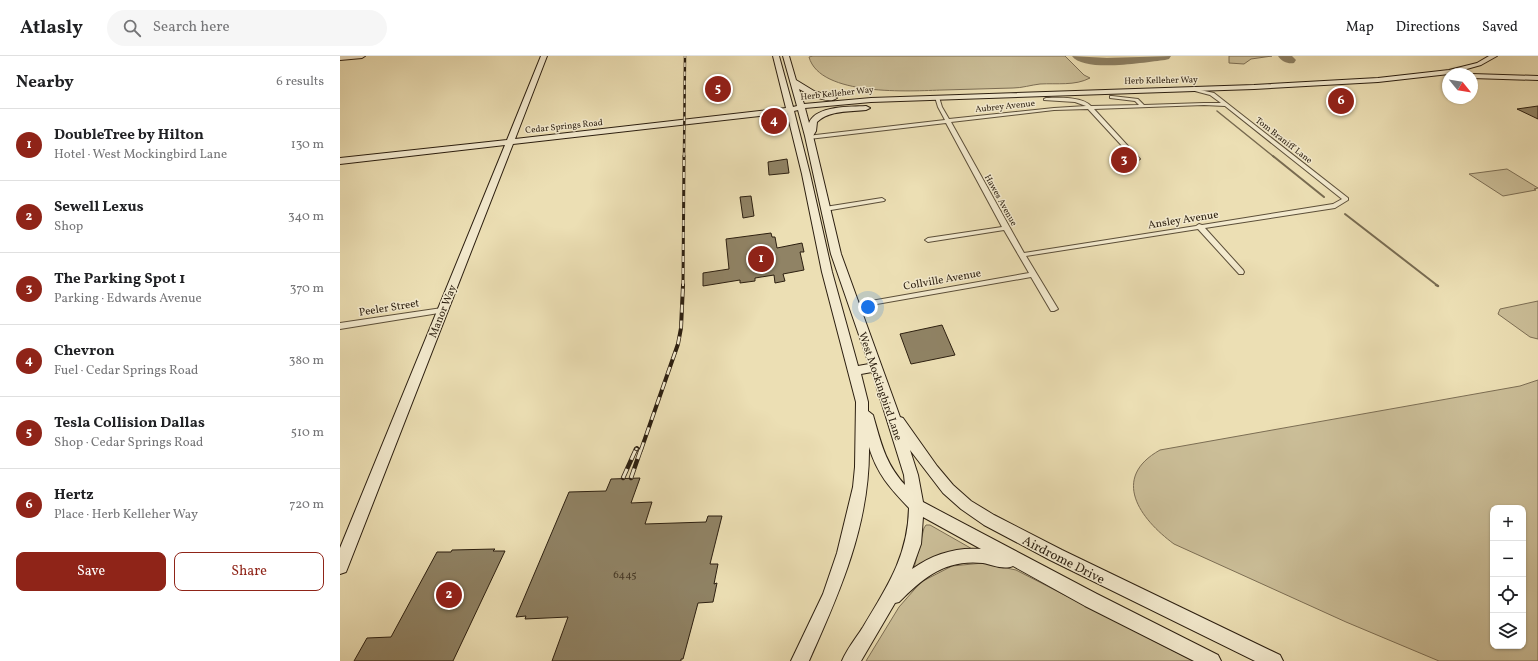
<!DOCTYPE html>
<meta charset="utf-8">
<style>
:root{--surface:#fff;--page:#f6f6f6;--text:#202124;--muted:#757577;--line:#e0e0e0;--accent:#8f2418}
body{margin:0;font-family:Vollkorn,serif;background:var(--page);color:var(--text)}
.controls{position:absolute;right:12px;bottom:12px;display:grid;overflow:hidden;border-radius:8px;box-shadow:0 1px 3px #0004}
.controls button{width:36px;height:36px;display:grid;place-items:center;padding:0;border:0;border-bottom:1px solid var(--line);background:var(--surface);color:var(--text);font:20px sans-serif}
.compass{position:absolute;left:1102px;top:12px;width:36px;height:36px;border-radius:50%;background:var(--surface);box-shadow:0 1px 3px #0004;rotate:120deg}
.you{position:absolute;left:528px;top:251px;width:14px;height:14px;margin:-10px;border:3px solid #fff;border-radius:50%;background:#1a73e8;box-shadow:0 0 0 6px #1a73e833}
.badge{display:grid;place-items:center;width:26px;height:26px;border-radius:50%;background:var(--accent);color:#fff;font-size:13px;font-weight:700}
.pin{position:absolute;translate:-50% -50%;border:2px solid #fff;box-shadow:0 1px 4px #0006}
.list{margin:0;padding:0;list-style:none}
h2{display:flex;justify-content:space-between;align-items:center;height:52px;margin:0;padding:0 16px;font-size:17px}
h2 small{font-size:13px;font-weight:400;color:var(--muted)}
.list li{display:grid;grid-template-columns:26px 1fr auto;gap:12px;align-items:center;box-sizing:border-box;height:72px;padding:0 16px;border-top:1px solid var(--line)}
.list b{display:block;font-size:15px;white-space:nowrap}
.list p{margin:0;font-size:13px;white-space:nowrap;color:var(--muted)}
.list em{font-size:13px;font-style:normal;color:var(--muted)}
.actions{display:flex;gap:8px;padding:12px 16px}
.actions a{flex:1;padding:9px 0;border:1px solid var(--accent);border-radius:8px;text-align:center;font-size:14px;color:var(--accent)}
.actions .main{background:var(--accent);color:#fff}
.icon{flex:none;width:22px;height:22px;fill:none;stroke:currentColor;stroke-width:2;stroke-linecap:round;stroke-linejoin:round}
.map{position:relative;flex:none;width:1198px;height:605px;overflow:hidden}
header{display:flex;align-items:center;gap:24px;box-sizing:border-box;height:56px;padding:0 20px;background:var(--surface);border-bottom:1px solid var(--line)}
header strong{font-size:19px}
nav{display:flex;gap:22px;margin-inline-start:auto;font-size:14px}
.search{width:280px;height:36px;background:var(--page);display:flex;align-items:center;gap:10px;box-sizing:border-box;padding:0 14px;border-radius:22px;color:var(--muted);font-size:15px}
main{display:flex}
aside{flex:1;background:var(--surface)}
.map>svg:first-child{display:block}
.green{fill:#cbbe98;stroke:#7c6e54;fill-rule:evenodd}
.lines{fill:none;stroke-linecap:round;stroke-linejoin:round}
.stream-far2{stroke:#786b51;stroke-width:1.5}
.stream-far1{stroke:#786b51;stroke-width:2}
.stream{stroke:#786b51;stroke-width:2.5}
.taxiway{fill:#8c7f62;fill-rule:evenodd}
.building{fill:#908365;stroke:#2c1f10}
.street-casing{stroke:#5c4f39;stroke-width:2}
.secondary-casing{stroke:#2c1f10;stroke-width:2}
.street{fill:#f3eace;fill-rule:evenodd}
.secondary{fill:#f3eace;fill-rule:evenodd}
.rail-far3-casing{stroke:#2c1f10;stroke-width:2.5}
.rail-far2-casing{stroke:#2c1f10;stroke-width:3}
.rail-far1-casing{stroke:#2c1f10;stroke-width:4}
.rail-casing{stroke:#2c1f10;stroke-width:4.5}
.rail-far3{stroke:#f3eace;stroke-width:1.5;stroke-dasharray:4.5;stroke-linecap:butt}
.rail-far2{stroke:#f3eace;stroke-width:2;stroke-dasharray:6;stroke-linecap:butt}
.rail-far1{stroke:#f3eace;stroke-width:2.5;stroke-dasharray:8;stroke-linecap:butt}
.rail{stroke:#f3eace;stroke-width:3;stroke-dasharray:10;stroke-linecap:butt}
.labels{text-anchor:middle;stroke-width:3;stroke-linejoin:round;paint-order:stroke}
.far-street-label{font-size:9px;fill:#2c1f10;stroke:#f3eace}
.street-label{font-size:11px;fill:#2c1f10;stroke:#f3eace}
.near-number-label{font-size:11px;fill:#453825}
.near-street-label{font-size:13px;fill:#2c1f10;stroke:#f3eace}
</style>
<header>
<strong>Atlasly</strong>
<div class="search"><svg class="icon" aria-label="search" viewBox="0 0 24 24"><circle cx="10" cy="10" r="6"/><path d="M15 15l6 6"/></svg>Search here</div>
<nav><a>Map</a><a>Directions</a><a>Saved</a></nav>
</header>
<main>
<aside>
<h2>Nearby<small>6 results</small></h2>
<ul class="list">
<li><span class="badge">1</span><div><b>DoubleTree by Hilton</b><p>Hotel · West Mockingbird Lane</p></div><em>130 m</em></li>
<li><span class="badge">2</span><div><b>Sewell Lexus</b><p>Shop</p></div><em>340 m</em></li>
<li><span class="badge">3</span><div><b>The Parking Spot 1</b><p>Parking · Edwards Avenue</p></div><em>370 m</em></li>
<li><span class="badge">4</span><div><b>Chevron</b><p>Fuel · Cedar Springs Road</p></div><em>380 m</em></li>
<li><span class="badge">5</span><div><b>Tesla Collision Dallas</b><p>Shop · Cedar Springs Road</p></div><em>510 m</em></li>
<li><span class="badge">6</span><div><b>Hertz</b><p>Place · Herb Kelleher Way</p></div><em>720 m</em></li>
</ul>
<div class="actions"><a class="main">Save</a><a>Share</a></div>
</aside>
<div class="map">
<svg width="1198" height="605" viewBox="0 0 1198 605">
<rect width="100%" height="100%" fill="#ecdfb4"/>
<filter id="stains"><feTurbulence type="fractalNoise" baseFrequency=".005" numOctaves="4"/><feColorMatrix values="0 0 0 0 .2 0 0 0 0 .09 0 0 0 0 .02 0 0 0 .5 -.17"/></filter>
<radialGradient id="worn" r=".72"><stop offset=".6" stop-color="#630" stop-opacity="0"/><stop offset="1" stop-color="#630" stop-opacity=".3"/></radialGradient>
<path class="green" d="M473 0H725L744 19 750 22C735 30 717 27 700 28 691 29 682 32 673 32 650 33 626 33 603 34 571 35 480 41 469 1Z
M889 0H932L911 3 904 8 889 7Z
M1167 113 1198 132 1194 133 1196 134 1163 140 1129 118Z
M1198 245V283L1190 281 1158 258 1160 253Z
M1198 324V605H1099L1006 566 834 488C800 463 770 422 820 394L1180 330ZM1153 452H1183V590H1153Z
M586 469H590L634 494 574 512 584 472Z
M643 507 676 514 853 605H526L559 551 581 526 612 510Z"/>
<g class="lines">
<path class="stream-far2" d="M877 55 934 101"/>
<path class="stream-far1" d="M933 100 984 141
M1005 158 1098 230"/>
<path class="stream" d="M1096 229 1098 230"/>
<path class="taxiway" d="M732 0 767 2 831 0 829 3 825 4C806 6 744 17 732 0Z
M938 0H952L956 4 954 7C948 8 942 6 938 0Z"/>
</g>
<path class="building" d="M1001 40 1012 48 1002 49 991 42Z
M1198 50V63L1177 53Z
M447 103 449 117 429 119 428 106Z
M411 140 414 160 403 162 400 141Z
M431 177 432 181H435L437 192 462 187 464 196H460L464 214 443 218 445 225 435 227 434 219 415 222V225L400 227V224L363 230V217L389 213 386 183Z
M602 269 615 299 571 308 560 278Z
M300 422 291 447 312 446 305 468 366 466 368 460H382L370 508H378L374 528 377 527 373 546 358 547 343 603H341V605H212L228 561 185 563 186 560 176 561 229 436 266 435 271 423Z
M155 493 153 495H165L113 605H14L27 582 51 581 97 496H111L112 494Z"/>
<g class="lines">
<defs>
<path id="street" d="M851 32 874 37 1008 142V144L995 152 865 172 903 214 904 216 903 218H899L858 173 686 200 718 253 714 255H711L691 221 514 252H511L510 250 511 248H514L689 217 664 174 588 186 585 184 588 182 662 171 606 67 469 83 467 82V80L605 64 598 51 595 41 597 40 599 41 602 51 609 63 714 52 746 50 735 46 704 44V43L706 42C719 42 741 40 751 50L799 49 795 45 770 42V40H772L798 43 804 49 864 47H881L870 39 851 34ZM864 49 885 50 1002 143 993 148 862 169 859 168 856 170 684 197 611 66 714 54 748 53 795 104 797 105 800 103 799 102 754 53Z
M542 142 545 144 544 145 485 155 482 153 485 151Z
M102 252 106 254 105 256 0 273V267Z"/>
<path id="secondary" d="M0 0H25L22 2 0 4Z
M201 0H207L175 83 446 52 433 0H439L453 51 457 50 443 0H449L456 24 474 35 497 42C488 49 468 38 459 33L464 48 531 42 914 29 1038 22 1109 14 1137 7 1149 0H1157L1141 9 1109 18 1038 26 914 33 531 46 465 52 469 67C476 49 511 51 526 50L530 52 526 54C509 56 490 54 477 66L476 75 473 80 501 198 560 361 563 362 597 410 613 429 631 445 654 459 722 494 940 599 943 605H915L710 504 644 469 621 453 603 437 570 394 578 419 583 446 757 538 878 599 881 605H854L745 550 673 510C664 514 652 509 643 507 606 503 584 521 559 546L555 547 521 605H502C507 593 516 582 523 571 547 531 568 500 569 452 550 432 537 418 529 391 530 468 500 536 469 605H451L483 538 497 497 513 431 515 411 516 346 482 216 462 118 447 57 173 88 8 511 6 516 0 518V492L165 89 0 108V102L167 84ZM458 54 465 80 491 198 529 308 518 310 492 216 470 118 454 55ZM532 316 564 419 565 429C545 407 541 387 533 359L528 355V346L521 318ZM583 461 641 493C616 491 593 498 572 513L581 488Z
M1132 18 1198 20V24L1132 22Z"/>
</defs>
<use href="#street" class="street-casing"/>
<use href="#secondary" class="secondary-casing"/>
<use href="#street" class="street"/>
<use href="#secondary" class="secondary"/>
<defs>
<path id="rail-far3" d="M344 101 345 0"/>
<path id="rail-far2" d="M343 230 344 100"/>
<path id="rail-far1" d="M296 394 297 392
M301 394 338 288 341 272 343 229"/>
<path id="rail" d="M283 422 296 393
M291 422 301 393"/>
</defs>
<use href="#rail-far3" class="rail-far3-casing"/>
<use href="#rail-far2" class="rail-far2-casing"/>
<use href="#rail-far1" class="rail-far1-casing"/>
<use href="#rail" class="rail-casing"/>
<use href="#rail-far3" class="rail-far3"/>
<use href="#rail-far2" class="rail-far2"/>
<use href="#rail-far1" class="rail-far1"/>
<use href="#rail" class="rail"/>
</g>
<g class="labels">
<g class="far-street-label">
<text transform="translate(821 24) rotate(-1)" y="3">Herb Kelleher Way</text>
<text transform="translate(497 37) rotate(-6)" y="3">Herb Kelleher Way</text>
<text transform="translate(665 50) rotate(-6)" y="3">Aubrey Avenue</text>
<text transform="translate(224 70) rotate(-6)" y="3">Cedar Springs Road</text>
<text transform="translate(944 84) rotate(38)" y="3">Tom Braniff Lane</text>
<text transform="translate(661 144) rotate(61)" y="3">Hawes Avenue</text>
</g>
<g class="street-label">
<text transform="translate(843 163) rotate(-9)" y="4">Ansley Avenue</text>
<text transform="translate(602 223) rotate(-10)" y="4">Collville Avenue</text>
<text transform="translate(49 251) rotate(-9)" y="4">Peeler Street</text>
<text transform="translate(102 255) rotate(-68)" y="4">Manor Way</text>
<text transform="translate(541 330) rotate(71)" y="4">West Mockingbird Lane</text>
</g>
<g class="near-number-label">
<text x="285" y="522">6445</text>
</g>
<g class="near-street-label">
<text transform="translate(724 503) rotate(27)" y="5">Airdrome Drive</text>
</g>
</g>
<rect width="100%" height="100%" filter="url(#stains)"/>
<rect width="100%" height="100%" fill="url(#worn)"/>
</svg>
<div class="controls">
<button>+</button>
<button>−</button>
<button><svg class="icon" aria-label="locate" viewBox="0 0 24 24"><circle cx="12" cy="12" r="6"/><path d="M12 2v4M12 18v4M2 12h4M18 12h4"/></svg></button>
<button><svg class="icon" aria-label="layers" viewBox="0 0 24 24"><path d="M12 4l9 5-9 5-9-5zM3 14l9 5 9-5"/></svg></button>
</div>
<svg class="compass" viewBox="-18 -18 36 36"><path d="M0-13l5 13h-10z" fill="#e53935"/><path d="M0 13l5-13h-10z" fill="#757577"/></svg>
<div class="you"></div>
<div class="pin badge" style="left:421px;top:203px">1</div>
<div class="pin badge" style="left:109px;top:539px">2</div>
<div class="pin badge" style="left:784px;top:104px">3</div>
<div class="pin badge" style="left:434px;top:65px">4</div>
<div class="pin badge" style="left:378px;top:33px">5</div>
<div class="pin badge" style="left:1001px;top:45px">6</div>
</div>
</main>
